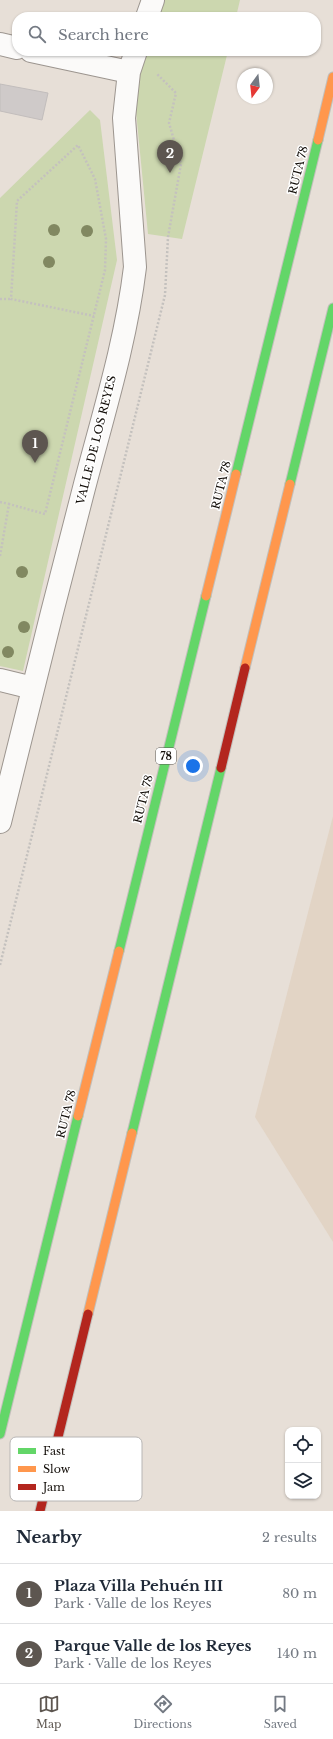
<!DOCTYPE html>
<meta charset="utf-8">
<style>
:root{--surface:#fff;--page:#f2f2f3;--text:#1f2937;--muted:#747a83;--line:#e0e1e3;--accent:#5d5650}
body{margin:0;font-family:"Libre Baskerville",serif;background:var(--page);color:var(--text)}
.controls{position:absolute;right:12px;bottom:12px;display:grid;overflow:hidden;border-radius:8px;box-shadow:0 1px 3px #0004}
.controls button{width:36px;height:36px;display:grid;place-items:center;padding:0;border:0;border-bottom:1px solid var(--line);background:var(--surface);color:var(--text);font:20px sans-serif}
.compass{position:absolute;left:237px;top:68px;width:36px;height:36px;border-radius:50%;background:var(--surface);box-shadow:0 1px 3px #0004;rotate:195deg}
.you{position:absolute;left:193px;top:766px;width:14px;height:14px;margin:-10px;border:3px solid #fff;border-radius:50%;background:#1a73e8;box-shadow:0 0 0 6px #1a73e833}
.badge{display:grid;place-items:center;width:26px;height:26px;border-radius:50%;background:var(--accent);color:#fff;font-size:13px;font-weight:700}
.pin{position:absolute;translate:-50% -33px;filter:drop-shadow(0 1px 2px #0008)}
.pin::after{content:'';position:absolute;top:21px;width:14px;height:12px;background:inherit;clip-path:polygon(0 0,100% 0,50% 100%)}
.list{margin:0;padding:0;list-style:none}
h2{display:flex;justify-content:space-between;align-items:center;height:52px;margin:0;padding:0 16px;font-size:17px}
h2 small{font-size:13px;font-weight:400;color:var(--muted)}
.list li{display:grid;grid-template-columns:26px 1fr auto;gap:12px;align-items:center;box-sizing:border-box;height:60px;padding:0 16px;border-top:1px solid var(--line)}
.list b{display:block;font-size:15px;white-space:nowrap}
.list p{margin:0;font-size:13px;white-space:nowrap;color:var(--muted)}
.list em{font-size:13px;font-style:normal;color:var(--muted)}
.icon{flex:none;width:22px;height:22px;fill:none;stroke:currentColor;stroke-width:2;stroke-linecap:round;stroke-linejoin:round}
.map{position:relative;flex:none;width:333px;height:1511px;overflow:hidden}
.search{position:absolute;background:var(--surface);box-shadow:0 1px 3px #0004;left:12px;right:12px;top:12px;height:44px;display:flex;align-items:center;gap:10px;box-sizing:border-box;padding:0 14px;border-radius:16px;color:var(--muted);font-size:15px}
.sheet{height:172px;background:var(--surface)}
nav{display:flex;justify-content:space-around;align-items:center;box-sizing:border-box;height:56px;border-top:1px solid var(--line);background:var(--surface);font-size:11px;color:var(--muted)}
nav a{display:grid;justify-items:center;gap:2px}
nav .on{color:var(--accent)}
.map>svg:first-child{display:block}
.built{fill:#e2d4c5}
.green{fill:#ccd7af}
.building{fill:#cfcac9;stroke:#c2bdbc}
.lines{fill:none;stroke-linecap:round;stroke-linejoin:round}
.street-casing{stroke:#9c958f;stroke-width:24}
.fast-casing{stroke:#c2bfbb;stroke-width:11}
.slow-casing{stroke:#c2bfbb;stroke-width:11}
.jam-casing{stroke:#c2bfbb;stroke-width:11}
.path{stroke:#c4c1be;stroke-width:2.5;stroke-dasharray:2 2;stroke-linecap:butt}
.street{stroke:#fbfaf9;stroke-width:22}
.fast{stroke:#63d668;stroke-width:9}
.slow{stroke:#ff974d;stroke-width:9}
.jam{stroke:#b3261e;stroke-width:9}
.tree{fill:#818861}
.labels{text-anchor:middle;stroke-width:3;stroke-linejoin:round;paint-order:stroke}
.shield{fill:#fff;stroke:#595652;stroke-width:1}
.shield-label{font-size:10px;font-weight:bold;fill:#120d08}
.street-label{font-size:11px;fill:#120d08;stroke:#fff}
.key{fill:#fff;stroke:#b8b6b5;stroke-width:1}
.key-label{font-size:11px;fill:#120d08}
</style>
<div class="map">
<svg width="333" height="1511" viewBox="0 0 333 1511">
<rect width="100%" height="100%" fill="#e7dfd7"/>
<path class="built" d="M333 816V1242L255 1117Z"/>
<path class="green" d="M165 0H240L236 17H159Z
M148 51H228L182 239 148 234 134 91Z
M90 110 100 120 117 260 23 671 0 666V198Z"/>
<path class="building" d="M0 84 48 93 42 120 0 111Z"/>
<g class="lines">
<defs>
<path id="street" d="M147 17 153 0
M0 44 17 48
M31 51 129 72
M0 680 33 688
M0 822C27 711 55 599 84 488 103 415 126 342 135 267L124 118 129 72 136 51"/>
<path id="fast" d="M236 474 318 140
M290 484 333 308
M119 951 206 596
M132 1133 221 768
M0 1434 78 1116"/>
<path id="slow" d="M318 140 333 77
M206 596 236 474
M245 668 290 484
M78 1116 119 951
M88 1314 132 1133"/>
<path id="jam" d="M221 768 245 668
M40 1511 88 1314"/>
</defs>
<use href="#street" class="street-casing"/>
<use href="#fast" class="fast-casing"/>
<use href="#slow" class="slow-casing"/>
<use href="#jam" class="jam-casing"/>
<path class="path" d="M0 299H11
M0 502 9 504
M0 556 9 504 45 514 105 270 106 239 95 179 78 145 17 201 11 299 94 316
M0 965 165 295 168 237 181 164 169 123 176 93 157 74"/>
<use href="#street" class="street"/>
<use href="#fast" class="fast"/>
<use href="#slow" class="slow"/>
<use href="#jam" class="jam"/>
</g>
<g class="tree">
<circle cx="54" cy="230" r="6"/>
<circle cx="87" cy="231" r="6"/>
<circle cx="49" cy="262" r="6"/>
<circle cx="22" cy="572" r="6"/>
<circle cx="24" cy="627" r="6"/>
<circle cx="8" cy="652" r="6"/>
</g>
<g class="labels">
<rect class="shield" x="156" y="748" width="20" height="16" rx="3"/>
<g class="shield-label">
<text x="166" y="760">78</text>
</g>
<g class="street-label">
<text transform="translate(298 170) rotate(-76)" y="4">RUTA 78</text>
<text transform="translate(96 440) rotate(-76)" y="4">VALLE DE LOS REYES</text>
<text transform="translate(221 485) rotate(-76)" y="4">RUTA 78</text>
<text transform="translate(143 799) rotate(-76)" y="4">RUTA 78</text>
<text transform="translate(66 1114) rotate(-76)" y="4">RUTA 78</text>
</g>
</g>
<rect x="10" y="1437" width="132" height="64" rx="6" class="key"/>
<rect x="18" y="1448" width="18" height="6" fill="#63d668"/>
<rect x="18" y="1466" width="18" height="6" fill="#ff974d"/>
<rect x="18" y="1484" width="18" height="6" fill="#b3261e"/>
<g class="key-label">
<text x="43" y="1455">Fast</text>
<text x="43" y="1473">Slow</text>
<text x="43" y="1491">Jam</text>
</g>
</svg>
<div class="controls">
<button><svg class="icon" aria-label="locate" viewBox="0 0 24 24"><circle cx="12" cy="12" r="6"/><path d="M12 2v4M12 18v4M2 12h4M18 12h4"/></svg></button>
<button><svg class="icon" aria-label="layers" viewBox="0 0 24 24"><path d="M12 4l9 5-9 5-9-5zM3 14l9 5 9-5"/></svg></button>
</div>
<svg class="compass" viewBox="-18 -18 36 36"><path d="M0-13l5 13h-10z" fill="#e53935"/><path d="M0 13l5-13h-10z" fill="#747a83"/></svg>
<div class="you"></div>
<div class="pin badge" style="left:35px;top:463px">1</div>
<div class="pin badge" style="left:170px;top:173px">2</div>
<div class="search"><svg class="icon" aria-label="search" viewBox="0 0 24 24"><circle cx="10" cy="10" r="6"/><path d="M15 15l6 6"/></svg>Search here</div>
</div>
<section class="sheet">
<h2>Nearby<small>2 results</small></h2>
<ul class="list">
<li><span class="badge">1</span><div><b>Plaza Villa Pehuén III</b><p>Park · Valle de los Reyes</p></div><em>80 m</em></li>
<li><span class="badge">2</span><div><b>Parque Valle de los Reyes</b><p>Park · Valle de los Reyes</p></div><em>140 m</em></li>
</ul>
</section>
<nav>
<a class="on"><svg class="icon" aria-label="map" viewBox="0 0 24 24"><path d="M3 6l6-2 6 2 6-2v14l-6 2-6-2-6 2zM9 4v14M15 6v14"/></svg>Map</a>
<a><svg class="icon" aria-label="directions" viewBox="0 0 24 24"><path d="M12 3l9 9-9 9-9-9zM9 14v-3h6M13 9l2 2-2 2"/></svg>Directions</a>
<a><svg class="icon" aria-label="saved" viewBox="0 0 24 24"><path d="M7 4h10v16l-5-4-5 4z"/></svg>Saved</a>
</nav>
